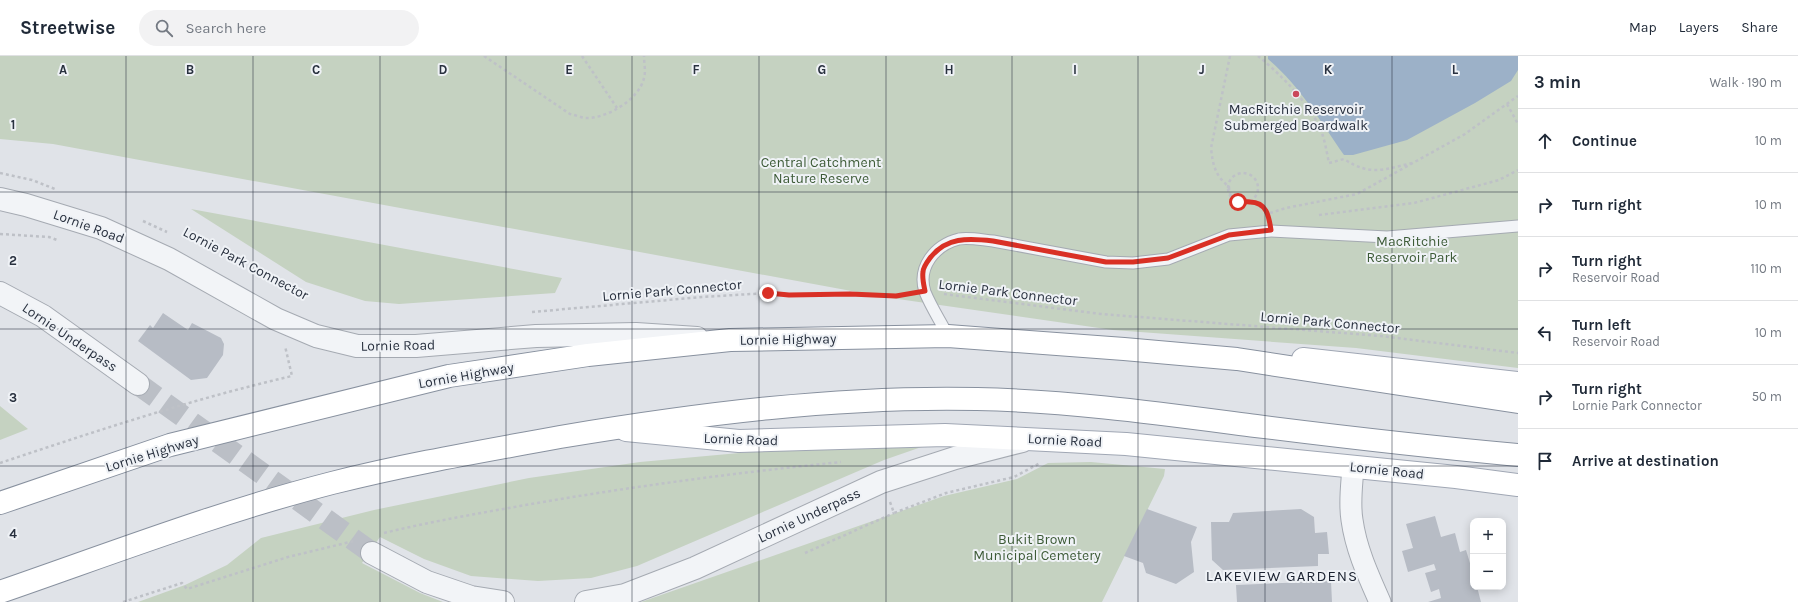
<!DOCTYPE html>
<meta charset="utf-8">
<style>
:root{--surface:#fff;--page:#f2f2f3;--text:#1f2937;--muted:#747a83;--line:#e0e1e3}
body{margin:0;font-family:Karla,sans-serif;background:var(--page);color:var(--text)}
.controls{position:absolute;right:12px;bottom:12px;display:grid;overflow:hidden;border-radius:8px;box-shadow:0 2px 10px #0003}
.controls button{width:36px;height:36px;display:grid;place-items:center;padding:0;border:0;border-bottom:1px solid var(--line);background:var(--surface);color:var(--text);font:20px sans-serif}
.stop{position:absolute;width:12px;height:12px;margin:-9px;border:3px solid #d93025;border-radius:50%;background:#fff}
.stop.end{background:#d93025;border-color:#fff;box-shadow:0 1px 4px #0008}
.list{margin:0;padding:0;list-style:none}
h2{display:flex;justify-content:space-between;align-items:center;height:52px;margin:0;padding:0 16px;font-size:17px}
h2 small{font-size:13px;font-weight:400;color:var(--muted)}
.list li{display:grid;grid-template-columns:26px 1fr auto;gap:12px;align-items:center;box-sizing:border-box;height:64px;padding:0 16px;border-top:1px solid var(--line)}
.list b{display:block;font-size:15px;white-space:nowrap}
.list p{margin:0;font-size:13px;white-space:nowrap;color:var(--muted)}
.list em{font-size:13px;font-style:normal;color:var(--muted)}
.icon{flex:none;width:22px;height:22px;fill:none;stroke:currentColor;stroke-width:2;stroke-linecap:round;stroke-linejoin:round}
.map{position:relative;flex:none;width:1518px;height:546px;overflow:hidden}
header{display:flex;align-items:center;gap:24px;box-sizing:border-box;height:56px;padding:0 20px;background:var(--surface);border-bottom:1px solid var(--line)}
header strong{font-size:19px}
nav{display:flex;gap:22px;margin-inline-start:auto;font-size:14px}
.search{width:280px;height:36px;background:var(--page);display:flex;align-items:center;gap:10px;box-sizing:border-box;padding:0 14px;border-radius:22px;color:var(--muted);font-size:15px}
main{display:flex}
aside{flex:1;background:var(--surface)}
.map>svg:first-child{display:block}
.green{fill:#c5d2c1}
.water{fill:#9cb1c8}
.building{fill:#b7bcc5}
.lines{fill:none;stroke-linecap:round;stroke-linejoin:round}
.tertiary-tunnel{stroke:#bbbfc6;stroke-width:22;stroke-dasharray:22 11;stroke-linecap:butt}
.service-casing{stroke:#a5aab2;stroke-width:13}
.minor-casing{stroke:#a5aab2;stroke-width:23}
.tertiary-casing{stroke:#a5aab2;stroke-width:24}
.primary-casing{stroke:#a0a7b4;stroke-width:24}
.trunk-casing{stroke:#88919f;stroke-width:24}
.path{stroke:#bec1c7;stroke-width:2.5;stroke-dasharray:3 3;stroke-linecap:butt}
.service{stroke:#f2f4f7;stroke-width:11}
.minor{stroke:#f2f4f7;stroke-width:21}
.tertiary{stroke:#f2f4f7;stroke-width:22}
.primary{stroke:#fff;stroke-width:22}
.trunk{stroke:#fff;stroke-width:22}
.route{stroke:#d93025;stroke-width:5}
.grid{fill:none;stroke:#29313f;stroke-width:1;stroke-opacity:0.55}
.poi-dot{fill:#ca485b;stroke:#eff2f6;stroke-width:1.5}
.labels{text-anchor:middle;stroke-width:4;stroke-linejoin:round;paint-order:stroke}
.poi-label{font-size:14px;fill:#29313f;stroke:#eff2f6}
.park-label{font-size:14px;fill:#3d5b37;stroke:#eff2f6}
.street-label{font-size:14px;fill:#29313f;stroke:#eff2f6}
.neighbourhood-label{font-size:15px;letter-spacing:1px;fill:#1b2230;stroke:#eff2f6}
.grid-label{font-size:13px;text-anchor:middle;font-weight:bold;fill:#29313f;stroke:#eff2f6;stroke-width:4;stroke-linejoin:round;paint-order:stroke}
</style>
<header>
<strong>Streetwise</strong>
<div class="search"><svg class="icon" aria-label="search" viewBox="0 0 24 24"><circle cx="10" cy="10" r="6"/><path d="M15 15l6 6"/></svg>Search here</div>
<nav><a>Map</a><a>Layers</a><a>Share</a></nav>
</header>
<main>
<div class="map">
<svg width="1518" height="546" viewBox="0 0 1518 546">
<rect width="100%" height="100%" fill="#e0e3e8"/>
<path class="green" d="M0 0H1518V312L1356 292 1113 274 884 241 53 88 0 83Z
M191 153 562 222 555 237 399 248 365 245 306 226Z
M0 350 28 373 0 384Z
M933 387 884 404 637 510 591 522 538 525 471 520 424 503 380 481 362 507 420 537 443 546H138L185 529 227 509 261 482 374 454 529 422 640 406 771 394Z
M1091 406 1165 413 1164 420 1102 546H641L944 440 1017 423 1048 407Z"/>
<path class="water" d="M1268 0H1518V14L1511 25 1475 47 1407 84 1353 99H1344C1321 66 1299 29 1268 3Z"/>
<path class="building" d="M163 257 188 274 192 267 221 282 224 288 223 299 207 322 191 324 138 285 150 269 153 272Z
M1147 453 1197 471 1191 486 1194 516 1176 528 1146 517 1143 507 1124 500Z
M1301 453 1314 461 1315 477 1327 476 1329 498H1318V510L1223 514 1212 504 1211 466H1229L1233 457Z
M1435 460 1441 481 1455 477 1460 496 1466 494 1473 517V531H1477L1481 546H1428L1441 542 1439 533 1431 536 1425 517 1436 514 1434 508 1408 516 1402 495 1413 492 1406 468Z
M1503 498H1506L1505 523H1503Z
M1331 525 1332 546H1237L1236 529Z"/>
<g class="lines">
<path class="tertiary-tunnel" d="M138 328 372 497"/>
<defs>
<path id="service" d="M948 280C941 266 931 251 925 236 917 211 935 189 959 183 969 181 982 184 993 185L1106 206 1133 207 1168 203 1229 179 1271 175 1387 181 1518 170"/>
<path id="minor" d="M1353 411C1352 428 1349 446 1352 464 1356 493 1368 519 1380 546"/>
<path id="tertiary" d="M0 143 26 149 101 172 169 203 276 263 316 280 357 290H416L536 280 636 278 697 282
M0 237 43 260 138 328
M372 497 427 526 471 541 503 546
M586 546 625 539 695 512 881 426 955 402 1022 385"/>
<path id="primary" d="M1303 303 1518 327
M626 374 739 385 945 379 1126 388 1456 421 1518 429"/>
<path id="trunk" d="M0 447 170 389 449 320 588 299 730 284 948 280 1124 293 1237 303 1518 346
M0 536C110 498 219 456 332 427 407 408 484 395 560 381 698 358 838 340 977 343 1070 345 1163 358 1256 370 1343 381 1430 391 1518 399"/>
</defs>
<use href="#service" class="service-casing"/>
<use href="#minor" class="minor-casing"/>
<use href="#tertiary" class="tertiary-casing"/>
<use href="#primary" class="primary-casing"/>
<use href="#trunk" class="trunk-casing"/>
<path class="path" d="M484 0 570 58C575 59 580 61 585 62 606 63 639 44 644 22 646 15 644 7 644 0
M582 0 617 52
M1230 0 1211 92C1213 110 1215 119 1229 131 1230 153 1248 142 1260 149 1264 150 1266 155 1268 158
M1258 0C1279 17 1304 42 1317 66 1324 78 1326 93 1329 107L1344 103C1370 120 1383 114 1412 107
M1507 48 1518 68
M0 117 32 124 55 133
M1228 132a15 15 0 1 1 30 0a15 15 0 1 1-30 0Z
M1270 157 1286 152 1357 138 1465 78 1518 40
M1319 159 1414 147 1499 124 1518 114
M143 165 167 176
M0 178 49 181 57 184
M944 238 1101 258 1381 280 1518 297
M532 256 702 241 768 237 789 239 850 237 896 240 910 238
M0 407C96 375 193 343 292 320L285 290
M890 446 894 457 946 437 1014 421 1040 407
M384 477C429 466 475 458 520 450 627 431 734 417 841 406
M805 497 894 457
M123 546 182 527 187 533 288 501 354 485"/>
<use href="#service" class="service"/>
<use href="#minor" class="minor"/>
<use href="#tertiary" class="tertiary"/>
<use href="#primary" class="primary"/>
<use href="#trunk" class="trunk"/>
</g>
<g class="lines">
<path class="route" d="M768 237 789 239 850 238 896 240 925 235C924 230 922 222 923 216 923 212 927 206 930 202 946 181 968 182 993 185L1106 206H1133L1168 202 1229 179 1271 174C1269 161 1267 146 1250 146 1246 145 1243 147 1238 146"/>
</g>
<path class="grid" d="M126 0V546M253 0V546M380 0V546M506 0V546M632 0V546M759 0V546M886 0V546M1012 0V546M1138 0V546M1265 0V546M1392 0V546M0 136H1518M0 273H1518M0 410H1518"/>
<circle class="poi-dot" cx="1296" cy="38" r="4"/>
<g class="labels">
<g class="poi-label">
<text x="1296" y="58">MacRitchie Reservoir<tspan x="1296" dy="16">Submerged Boardwalk</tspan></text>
</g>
<g class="park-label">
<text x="821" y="111">Central Catchment<tspan x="821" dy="16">Nature Reserve</tspan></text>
<text x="1412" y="190">MacRitchie<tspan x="1412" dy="16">Reservoir Park</tspan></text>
<text x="1037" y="488">Bukit Brown<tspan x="1037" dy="16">Municipal Cemetery</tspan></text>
</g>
<g class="street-label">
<text transform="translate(89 170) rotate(20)" y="5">Lornie Road</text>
<text transform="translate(246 207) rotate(28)" y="5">Lornie Park Connector</text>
<text transform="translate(672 234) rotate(-5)" y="5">Lornie Park Connector</text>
<text transform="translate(1008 236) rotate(7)" y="5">Lornie Park Connector</text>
<text transform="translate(1330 266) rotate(5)" y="5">Lornie Park Connector</text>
<text transform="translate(70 281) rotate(34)" y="5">Lornie Underpass</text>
<text transform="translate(788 283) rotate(-1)" y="5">Lornie Highway</text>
<text transform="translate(398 289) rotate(-1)" y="5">Lornie Road</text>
<text transform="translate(466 319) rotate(-10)" y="5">Lornie Highway</text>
<text transform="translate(741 383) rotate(2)" y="5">Lornie Road</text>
<text transform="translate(1065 384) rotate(3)" y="5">Lornie Road</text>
<text transform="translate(152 397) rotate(-17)" y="5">Lornie Highway</text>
<text transform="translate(1387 414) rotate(6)" y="5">Lornie Road</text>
<text transform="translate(809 459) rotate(-25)" y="5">Lornie Underpass</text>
</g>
<g class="neighbourhood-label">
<text x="1282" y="525">LAKEVIEW GARDENS</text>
</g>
</g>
<g class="grid-label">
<text x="63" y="18">A</text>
<text x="190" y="18">B</text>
<text x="316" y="18">C</text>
<text x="443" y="18">D</text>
<text x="569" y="18">E</text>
<text x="696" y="18">F</text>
<text x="822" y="18">G</text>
<text x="949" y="18">H</text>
<text x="1075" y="18">I</text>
<text x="1202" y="18">J</text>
<text x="1328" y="18">K</text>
<text x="1455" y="18">L</text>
<text x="13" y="73">1</text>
<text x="13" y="209">2</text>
<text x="13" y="346">3</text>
<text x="13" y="482">4</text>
</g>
</svg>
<div class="controls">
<button>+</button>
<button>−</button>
</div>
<div class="stop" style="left:1238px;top:146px"></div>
<div class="stop end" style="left:768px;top:237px"></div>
</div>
<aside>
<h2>3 min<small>Walk · 190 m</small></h2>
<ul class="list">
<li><svg class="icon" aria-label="ahead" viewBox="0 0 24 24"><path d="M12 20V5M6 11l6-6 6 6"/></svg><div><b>Continue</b></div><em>10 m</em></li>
<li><svg class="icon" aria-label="right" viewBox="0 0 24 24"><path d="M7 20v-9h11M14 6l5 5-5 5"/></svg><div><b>Turn right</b></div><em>10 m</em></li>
<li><svg class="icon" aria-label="right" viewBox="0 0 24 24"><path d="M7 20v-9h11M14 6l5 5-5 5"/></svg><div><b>Turn right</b><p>Reservoir Road</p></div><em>110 m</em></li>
<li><svg class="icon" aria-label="left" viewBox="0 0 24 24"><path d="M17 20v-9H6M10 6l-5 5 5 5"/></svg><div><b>Turn left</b><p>Reservoir Road</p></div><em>10 m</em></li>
<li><svg class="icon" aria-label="right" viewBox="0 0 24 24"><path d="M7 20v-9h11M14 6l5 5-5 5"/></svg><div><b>Turn right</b><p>Lornie Park Connector</p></div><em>50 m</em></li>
<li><svg class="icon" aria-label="arrive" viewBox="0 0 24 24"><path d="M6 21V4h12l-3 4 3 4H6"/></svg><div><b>Arrive at destination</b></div></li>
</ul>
</aside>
</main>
